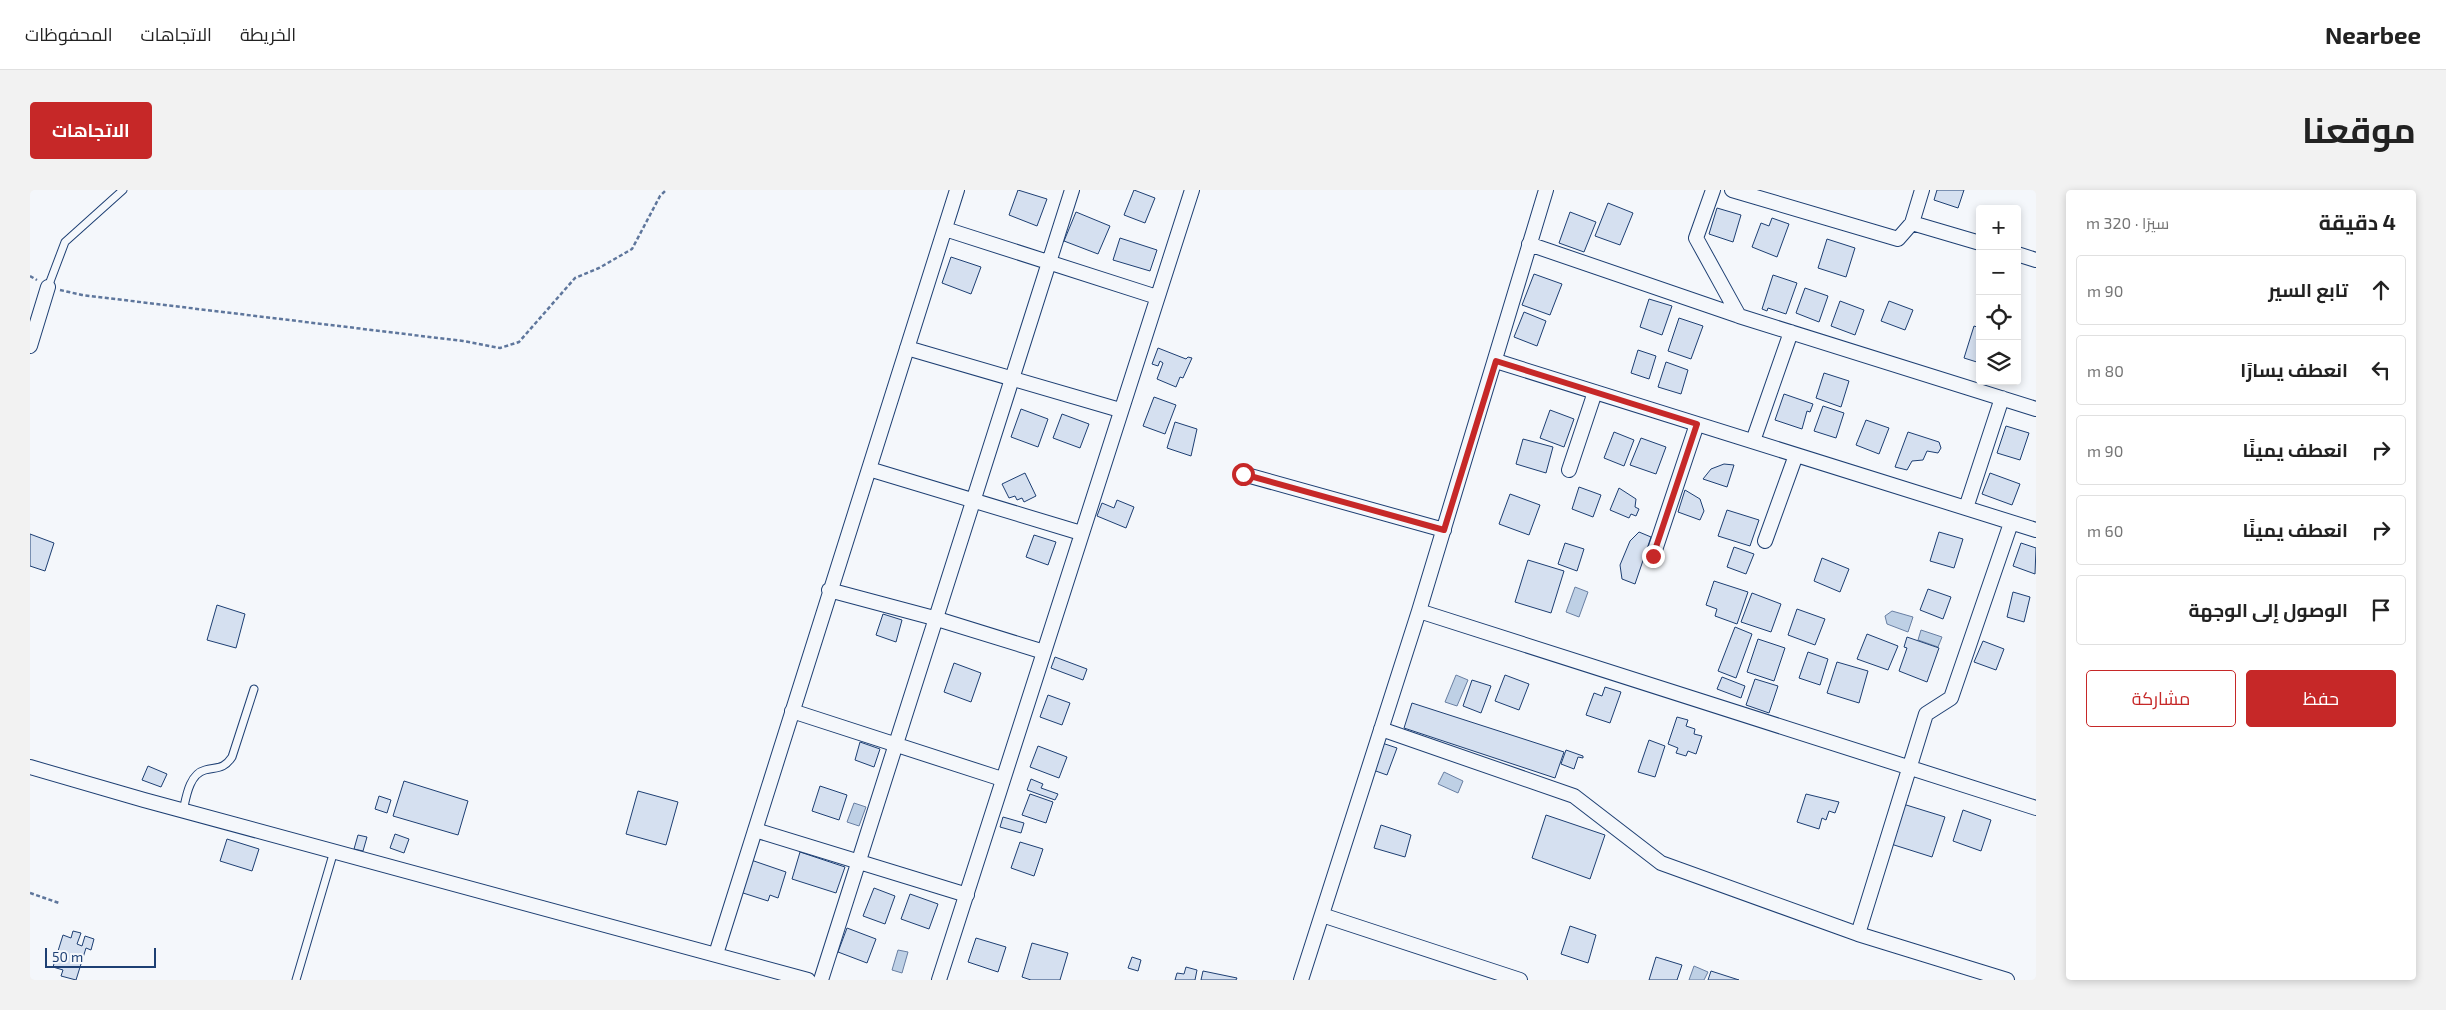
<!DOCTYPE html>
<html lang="ar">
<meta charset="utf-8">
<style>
:root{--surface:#fff;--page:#f2f2f2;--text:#222;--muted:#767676;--line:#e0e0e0;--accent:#c62828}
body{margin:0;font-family:"Exo 2",Cairo,sans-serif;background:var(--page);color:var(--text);direction:rtl}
.controls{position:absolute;right:15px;top:15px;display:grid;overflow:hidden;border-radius:5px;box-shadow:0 2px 8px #0003}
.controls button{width:45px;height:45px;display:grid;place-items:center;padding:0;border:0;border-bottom:1px solid var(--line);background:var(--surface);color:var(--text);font:25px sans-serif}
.scale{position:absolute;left:15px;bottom:12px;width:111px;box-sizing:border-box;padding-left:5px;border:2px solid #1d3f73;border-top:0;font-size:14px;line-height:18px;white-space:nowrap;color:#1d3f73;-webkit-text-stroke:4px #f4f7fb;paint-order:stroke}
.stop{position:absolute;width:15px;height:15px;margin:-11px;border:4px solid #c62828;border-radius:50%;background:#fff}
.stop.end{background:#c62828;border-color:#fff;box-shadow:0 1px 5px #0008}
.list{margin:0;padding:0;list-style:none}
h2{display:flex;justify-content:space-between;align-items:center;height:65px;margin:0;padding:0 20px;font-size:21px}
h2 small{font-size:16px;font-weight:400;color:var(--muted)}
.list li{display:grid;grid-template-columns:32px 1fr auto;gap:15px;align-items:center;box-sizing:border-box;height:70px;margin:0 10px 10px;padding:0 10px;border:1px solid var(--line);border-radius:5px}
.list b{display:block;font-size:19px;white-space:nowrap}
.list em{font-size:16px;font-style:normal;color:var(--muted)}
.actions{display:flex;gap:10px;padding:15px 20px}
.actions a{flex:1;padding:11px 0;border:1px solid var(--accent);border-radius:5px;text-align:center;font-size:18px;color:var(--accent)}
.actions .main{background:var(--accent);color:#fff}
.icon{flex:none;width:28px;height:28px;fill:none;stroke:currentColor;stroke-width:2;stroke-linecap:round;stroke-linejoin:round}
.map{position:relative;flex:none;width:2006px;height:790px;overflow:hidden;direction:ltr;border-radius:5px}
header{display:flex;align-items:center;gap:30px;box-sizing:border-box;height:70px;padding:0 25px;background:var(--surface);border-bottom:1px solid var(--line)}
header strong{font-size:24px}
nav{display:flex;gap:28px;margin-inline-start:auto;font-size:18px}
.intro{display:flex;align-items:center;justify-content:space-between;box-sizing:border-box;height:120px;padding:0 30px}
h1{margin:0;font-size:35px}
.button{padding:12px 22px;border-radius:5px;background:var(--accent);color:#fff;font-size:18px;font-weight:700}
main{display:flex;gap:30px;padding:0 30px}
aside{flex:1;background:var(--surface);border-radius:5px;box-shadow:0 2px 8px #0003}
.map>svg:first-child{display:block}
.water{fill:#bed0e5;stroke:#687fa3}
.building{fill:#d5e0f0;stroke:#1d3f73}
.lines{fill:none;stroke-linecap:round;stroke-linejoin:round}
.lane-casing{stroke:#1d3f73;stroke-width:9}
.street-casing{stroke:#1d3f73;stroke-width:16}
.path{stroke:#5e769c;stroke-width:2.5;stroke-dasharray:4 2.5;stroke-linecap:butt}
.lane{stroke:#f4f7fb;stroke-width:7}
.street{stroke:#f4f7fb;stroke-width:14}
.route{stroke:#c62828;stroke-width:6}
</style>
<header>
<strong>Nearbee</strong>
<nav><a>الخريطة</a><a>الاتجاهات</a><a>المحفوظات</a></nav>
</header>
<div class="intro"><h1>موقعنا</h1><a class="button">الاتجاهات</a></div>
<main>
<aside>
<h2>4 دقيقة<small>سيرًا · 320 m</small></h2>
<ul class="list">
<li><svg class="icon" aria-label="ahead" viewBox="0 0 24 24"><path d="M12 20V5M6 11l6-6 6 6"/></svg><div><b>تابع السير</b></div><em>90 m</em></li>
<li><svg class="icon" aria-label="left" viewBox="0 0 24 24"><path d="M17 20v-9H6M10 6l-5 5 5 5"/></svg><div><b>انعطف يسارًا</b></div><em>80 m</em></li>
<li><svg class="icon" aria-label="right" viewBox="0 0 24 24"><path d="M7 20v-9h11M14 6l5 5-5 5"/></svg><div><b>انعطف يمينًا</b></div><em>90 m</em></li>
<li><svg class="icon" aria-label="right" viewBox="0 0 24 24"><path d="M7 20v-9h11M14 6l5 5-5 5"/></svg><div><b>انعطف يمينًا</b></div><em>60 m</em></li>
<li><svg class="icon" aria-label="arrive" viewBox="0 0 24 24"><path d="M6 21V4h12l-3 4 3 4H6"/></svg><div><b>الوصول إلى الوجهة</b></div></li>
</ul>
<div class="actions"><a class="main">حفظ</a><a>مشاركة</a></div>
</aside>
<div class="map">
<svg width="2006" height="790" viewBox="0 0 2006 790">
<rect width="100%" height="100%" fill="#f4f7fb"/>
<path class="water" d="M1545 397 1558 402 1549 427 1536 422Z
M1862 421 1883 427 1878 442 1857 434 1855 426Z
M1891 440 1912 447 1908 457 1888 450Z
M1426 485 1438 490 1427 516 1415 512Z
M1414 582 1433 591 1428 603 1408 594Z
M824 613 836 617 829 636 817 632Z
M868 760 878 762 872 783 862 780Z
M1664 776 1678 782 1674 790H1659Z"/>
<path class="building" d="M988 0 1017 9 1007 36 979 25Z
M1104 0 1125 8 1115 33 1094 25Z
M1907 0H1934L1928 18 1904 10Z
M1578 13 1603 23 1590 55 1565 46Z
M1687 18 1711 25 1703 52 1679 44Z
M1046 22 1080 36 1068 64 1034 51Z
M1540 22 1566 32 1554 62 1529 53Z
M1742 28 1759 34 1747 67 1722 57 1731 33 1739 36Z
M1090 48 1127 60 1120 81 1083 70Z
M1797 49 1825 58 1816 87 1788 78Z
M921 67 951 77 941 104 912 93Z
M1504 84 1532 94 1520 125 1492 115Z
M1743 85 1767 93 1756 124 1738 118 1737 121 1732 119Z
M1775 98 1798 106 1789 132 1766 123Z
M1619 109 1642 116 1632 145 1610 137Z
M1810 111 1834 120 1825 145 1801 136Z
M1859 111 1883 120 1875 140 1851 131Z
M1494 122 1516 131 1507 156 1484 147Z
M1649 128 1673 136 1661 169 1638 161Z
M1944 136 1950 138V173L1934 168Z
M1128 158 1156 169 1158 167 1162 168 1153 188 1150 187 1146 197 1127 189 1133 173 1130 171 1128 176 1122 174Z
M1608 160 1626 166 1619 189 1601 183Z
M1636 172 1658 180 1651 204 1628 197Z
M1794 183 1819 191 1811 217 1786 208Z
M1754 204 1783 214 1780 222 1777 221 1772 239 1745 230Z
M1124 207 1146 215 1135 244 1113 236Z
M1793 216 1814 223 1806 248 1784 241Z
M991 219 1018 229 1008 257 981 247Z
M1520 220 1544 229 1534 257 1510 248Z
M1032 224 1059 234 1050 258 1023 248Z
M1836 230 1859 238 1849 264 1826 255Z
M1145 232 1167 239 1161 266 1137 258Z
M1976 236 1999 243 1990 270 1967 263Z
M1584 242 1604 250 1594 276 1574 268Z
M1878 242 1909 252 1911 258 1908 263 1897 261 1893 270 1882 271 1877 280 1865 277Z
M1611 248 1636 257 1626 284 1600 275Z
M1493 249 1523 257 1516 283 1486 274Z
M1694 274 1704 275 1697 297 1673 289 1681 279Z
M995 283 1006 306 994 312 992 308 987 310 985 306 979 308 972 294Z
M1960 283 1990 294 1982 315 1952 304Z
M1549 297 1571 305 1563 327 1542 319Z
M1589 298 1606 309 1605 317 1609 319 1606 326 1601 324 1599 328 1580 320Z
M1655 300 1670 309 1674 321 1670 330 1648 322Z
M1480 304 1510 315 1499 345 1469 334Z
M1087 310 1104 317 1096 338 1067 326 1072 313 1084 318Z
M1697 320 1729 330 1720 356 1688 346Z
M1609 342 1621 347 1605 394 1592 389 1590 375 1600 351Z
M1909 342 1933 349 1924 378 1900 371Z
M0 344 24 353 15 381 0 376Z
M1004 345 1026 352 1018 375 996 367Z
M1535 353 1554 359 1547 381 1528 374Z
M1991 353 2006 358 2005 384 1983 376Z
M1704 357 1724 364 1716 384 1697 377Z
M1792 368 1819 379 1810 402 1784 391Z
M1498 370 1534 381 1521 423 1485 412Z
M1684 391 1718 402 1707 434 1685 426 1687 419 1676 415Z
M1898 399 1921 407 1913 429 1890 420Z
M1983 402 2000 407 1994 432 1977 427Z
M1722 403 1751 414 1741 442 1711 432Z
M187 415 215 424 206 458 177 450Z
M1767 419 1795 429 1785 455 1758 445Z
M853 424 872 430 866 452 846 445Z
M1705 437 1722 444 1706 488 1688 481Z
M1837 444 1868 456 1858 480 1827 469Z
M1877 447 1909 458 1897 492 1869 481 1877 458 1874 457Z
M1728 449 1755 458 1744 491 1717 482Z
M1953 451 1974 459 1966 480 1944 472Z
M1778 462 1798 469 1790 495 1769 488Z
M1025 467 1057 479 1053 490 1021 478Z
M1807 472 1838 481 1829 513 1797 503Z
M924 473 951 483 941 512 914 502Z
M1475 485 1499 494 1489 520 1465 511Z
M1692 487 1715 496 1711 508 1687 499Z
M1725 489 1748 496 1739 523 1716 515Z
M1442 490 1461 496 1451 523 1433 516Z
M1575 497 1591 502 1580 533 1556 525 1564 503 1572 506Z
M1018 505 1040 513 1032 535 1010 527Z
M1382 513 1534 562 1525 588 1374 538Z
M1647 527 1658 530 1656 536 1665 539 1664 544 1672 546 1666 564 1658 561 1656 566 1646 563 1648 558 1638 554Z
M1619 550 1635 556 1625 587 1608 582Z
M830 552 850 559 844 577 825 570Z
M1352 553 1367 558 1357 585 1343 580Z
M1008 556 1037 567 1029 588 1000 577Z
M1536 560 1553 566V568L1548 567 1544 579 1531 574Z
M118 576 137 584 131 597 112 590Z
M1001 589 1013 594 1011 598 1028 604 1025 610 997 600Z
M374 591 438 611 428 645 363 626Z
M790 596 817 605 809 630 782 621Z
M608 601 648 612 636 655 596 644Z
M1000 604 1023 612 1016 633 992 625Z
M1776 604 1809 612 1805 623 1799 621 1796 630 1792 628 1789 639 1767 632Z
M349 606 361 610 357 623 345 619Z
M1873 614 1915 627 1902 667 1861 654Z
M1933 620 1961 630 1951 661 1923 651Z
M1516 625 1575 645 1560 689 1502 668Z
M973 627 994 633 991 643 970 637Z
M1351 635 1381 645 1375 667 1344 658Z
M365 644 379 649 374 663 360 658Z
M328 645 337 647 333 661 324 659Z
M197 649 229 659 222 681 190 671Z
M990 652 1013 659 1004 686 981 678Z
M770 662 815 677 806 703 762 689Z
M721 670 756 682 748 708 740 705 738 711 710 702Z
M844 698 865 706 855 734 833 726Z
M880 704 908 714 899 739 871 729Z
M1540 736 1566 745 1558 773 1531 764Z
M817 738 846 749 837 773 808 762Z
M43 741 51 743 47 754 52 756 55 746 64 749 61 760 56 758 46 790 31 786 33 780 23 777 33 745 41 748Z
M946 748 976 757 968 782 938 772Z
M1002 753 1038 763 1030 790H1001L992 787Z
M1102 767 1111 770 1108 781 1098 778Z
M1626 767 1652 775 1647 790H1619Z
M1156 777 1167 780 1165 790H1145L1147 783 1154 784Z
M1173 781 1207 788 1206 790H1171Z
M1681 781 1709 790H1678Z"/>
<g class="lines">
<defs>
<path id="lane" d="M18 97 35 52 93 0
M153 621C156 608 159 584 175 580 188 577 194 579 202 567L224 499
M266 790 304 661"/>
<path id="street" d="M1683 0 1666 48 1709 126
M1702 0 1868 49 1882 33 1950 53
M1882 33 1892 0
M915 39 1127 107
M1499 54 1709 126 2006 219
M1987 64 2006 70
M0 156 18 97
M877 158 1090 220
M1466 171 2006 340
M1723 251 1761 142
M839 279 1051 343
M1539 280 1565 202
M1213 284 1414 340
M1936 318 1972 208
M1735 351 1766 265
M1623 366 1667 234
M799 400 904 428 1014 462
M1389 421 2006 618
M762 521 972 589
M1351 539 1544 606 1631 673 1828 744 1977 790
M0 577 114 610 778 790
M725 640 937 705
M1292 725 1490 790
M1828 744 1896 524 1921 508 1981 333
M686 764 927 0
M791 790 1042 0
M909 790 1162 0
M1271 790 1389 421 1516 0"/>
</defs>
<use href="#lane" class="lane-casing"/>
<use href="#street" class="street-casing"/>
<path class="path" d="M0 86 7 90
M30 100 52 105 433 151 470 158 489 152 545 88 569 78 602 59 630 6 636 0
M0 703 29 713"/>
<use href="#lane" class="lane"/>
<use href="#street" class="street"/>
</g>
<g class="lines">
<path class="route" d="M1213 284 1414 340 1466 171 1667 234 1623 366"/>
</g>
</svg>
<div class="controls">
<button>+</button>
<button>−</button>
<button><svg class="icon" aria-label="locate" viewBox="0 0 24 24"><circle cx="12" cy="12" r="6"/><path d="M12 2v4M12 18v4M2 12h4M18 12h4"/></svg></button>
<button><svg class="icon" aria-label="layers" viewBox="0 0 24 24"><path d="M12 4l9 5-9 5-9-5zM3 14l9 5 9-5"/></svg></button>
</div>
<div class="scale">50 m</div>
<div class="stop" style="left:1213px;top:284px"></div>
<div class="stop end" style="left:1623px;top:366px"></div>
</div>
</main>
